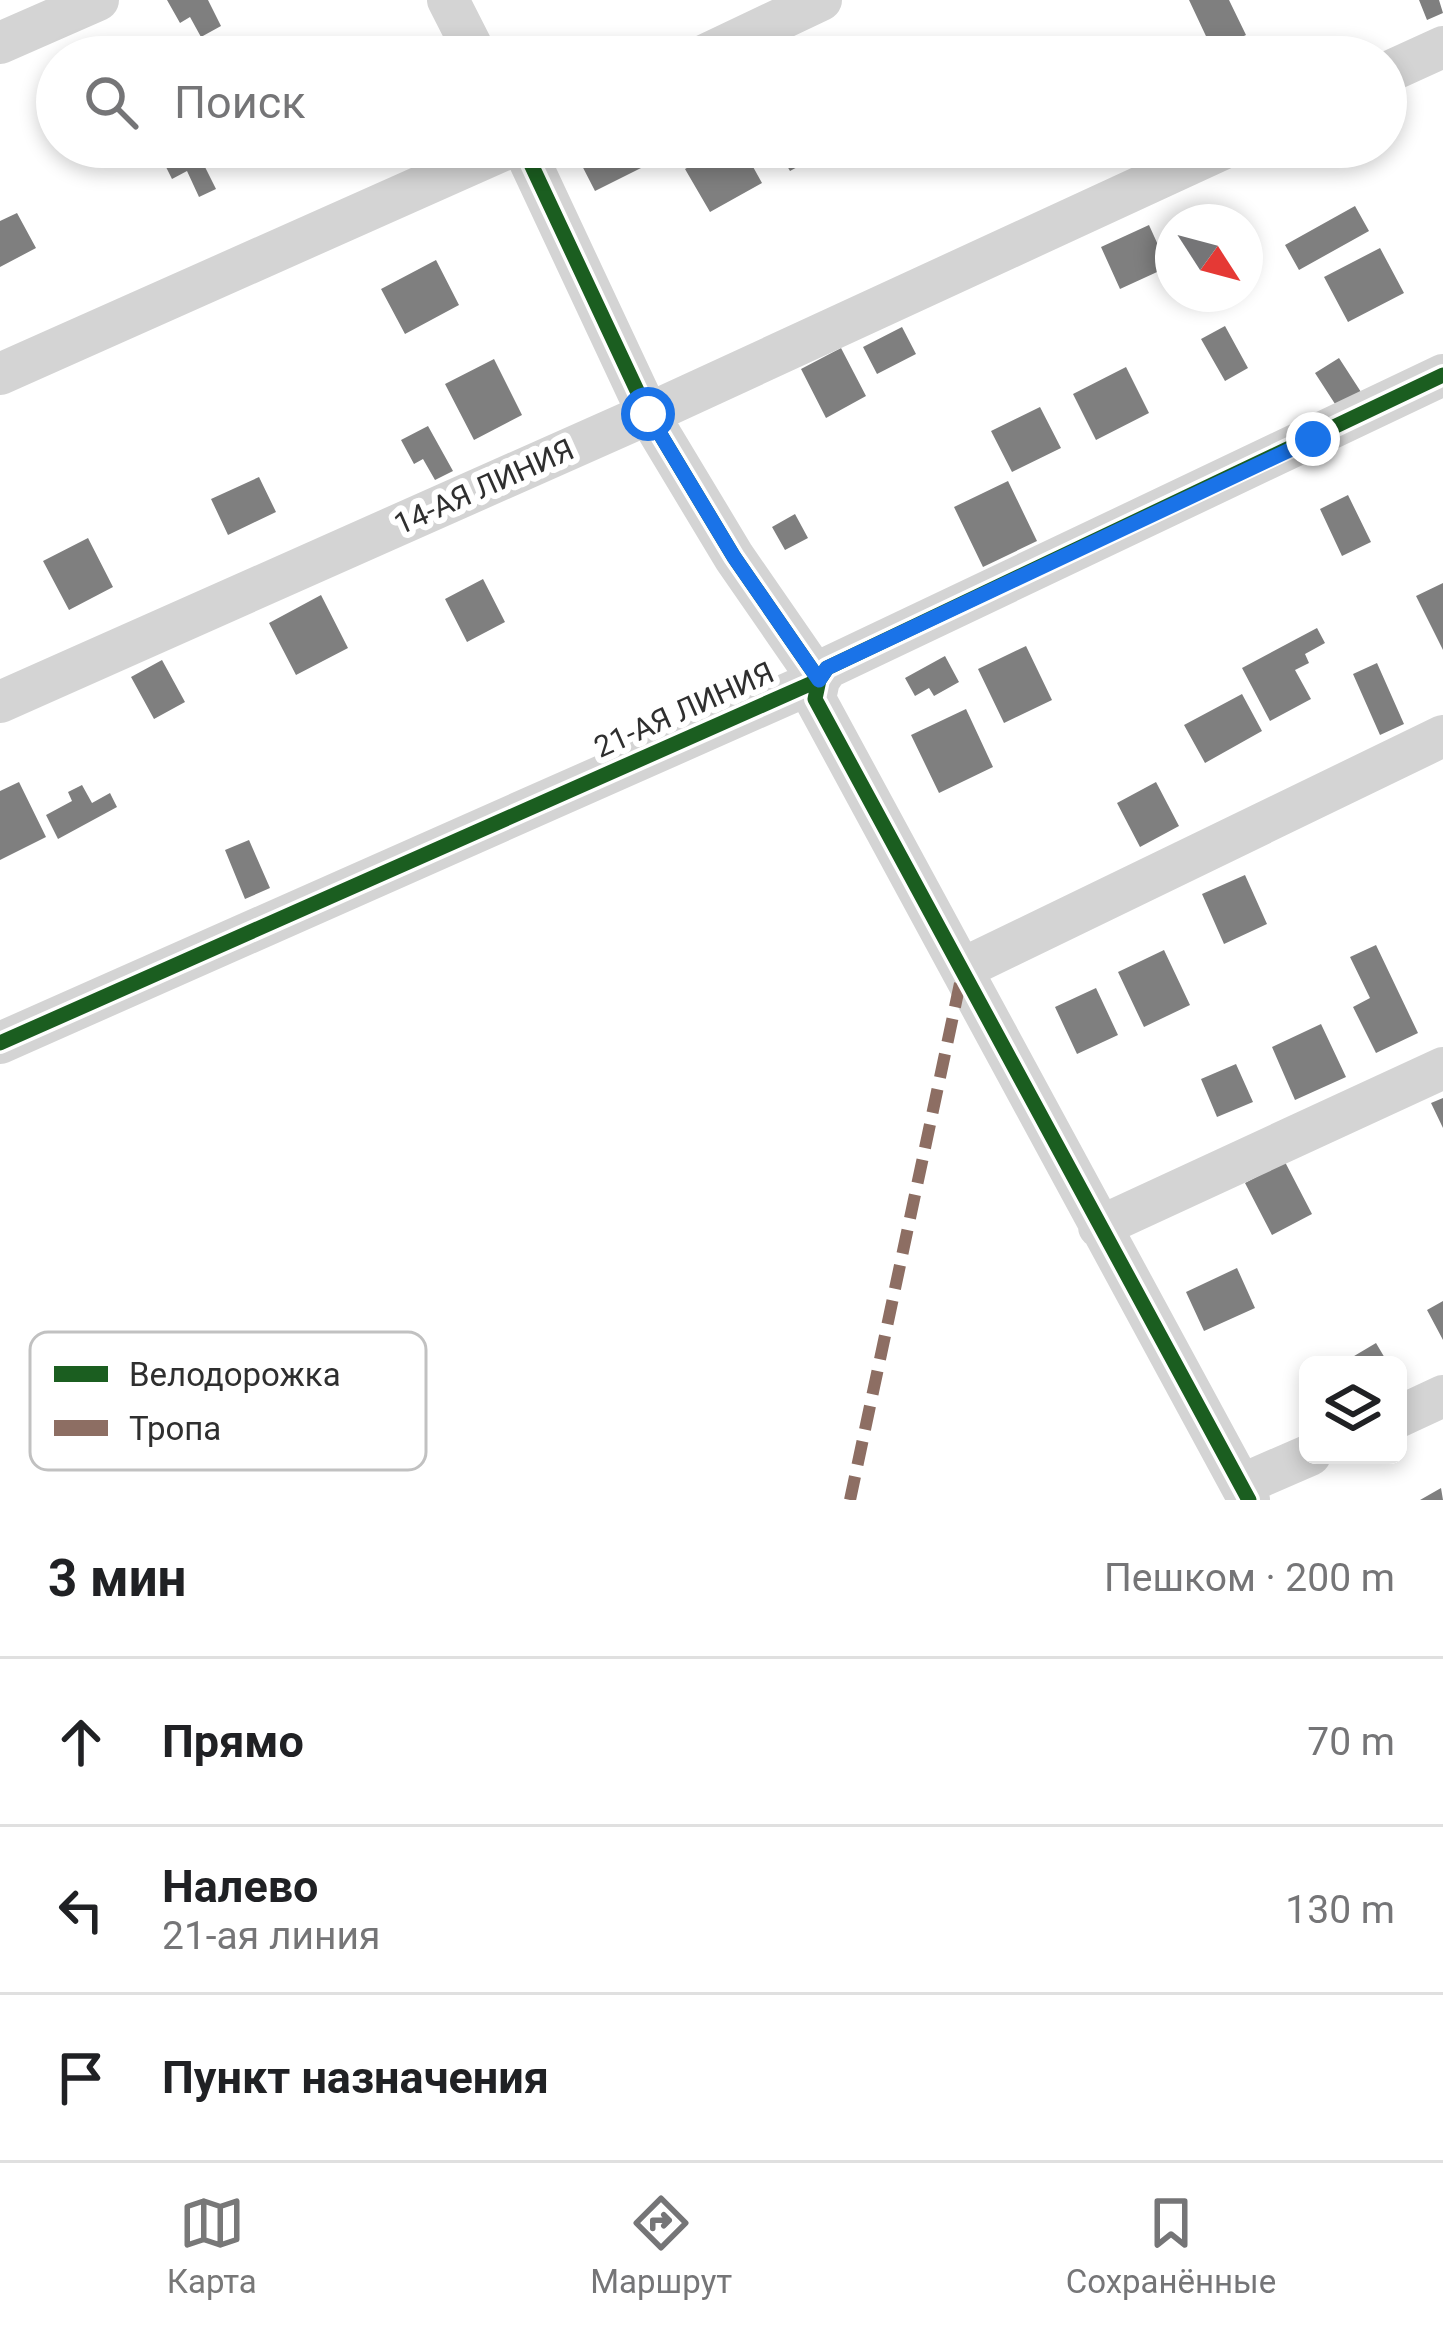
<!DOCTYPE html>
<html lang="ru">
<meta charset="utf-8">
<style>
:root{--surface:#fff;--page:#f2f2f2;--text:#202124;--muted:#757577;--line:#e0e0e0;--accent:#787878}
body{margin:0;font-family:Roboto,sans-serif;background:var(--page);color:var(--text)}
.controls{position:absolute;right:36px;bottom:36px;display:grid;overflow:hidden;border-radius:18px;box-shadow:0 6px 18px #0003}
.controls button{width:108px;height:108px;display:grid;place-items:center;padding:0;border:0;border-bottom:3px solid var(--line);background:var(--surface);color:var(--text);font:60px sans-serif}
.compass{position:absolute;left:1155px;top:204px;width:108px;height:108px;border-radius:50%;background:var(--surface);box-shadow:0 6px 18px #0003;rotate:126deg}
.stop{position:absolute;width:36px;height:36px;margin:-27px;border:9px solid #1a73e8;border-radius:50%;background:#fff}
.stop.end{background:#1a73e8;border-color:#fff;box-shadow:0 3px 12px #0008}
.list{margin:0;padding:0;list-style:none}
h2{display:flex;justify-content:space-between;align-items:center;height:156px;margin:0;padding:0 48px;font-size:51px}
h2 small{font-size:39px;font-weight:400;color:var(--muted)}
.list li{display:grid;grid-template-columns:78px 1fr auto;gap:36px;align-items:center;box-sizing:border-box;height:168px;padding:0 48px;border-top:3px solid var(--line)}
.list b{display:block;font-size:45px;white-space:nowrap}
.list p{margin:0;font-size:39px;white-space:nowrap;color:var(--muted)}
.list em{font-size:39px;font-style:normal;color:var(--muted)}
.icon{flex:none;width:66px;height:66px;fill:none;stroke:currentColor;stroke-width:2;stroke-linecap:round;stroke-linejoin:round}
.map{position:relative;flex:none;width:1443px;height:1500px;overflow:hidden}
.search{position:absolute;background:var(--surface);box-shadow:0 6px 18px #0003;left:36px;right:36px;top:36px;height:132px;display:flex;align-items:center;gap:30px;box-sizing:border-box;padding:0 42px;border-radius:66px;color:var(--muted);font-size:45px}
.sheet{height:660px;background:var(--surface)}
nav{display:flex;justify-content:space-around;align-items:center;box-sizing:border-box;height:168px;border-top:3px solid var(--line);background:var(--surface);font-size:33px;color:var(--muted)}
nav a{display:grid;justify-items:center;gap:6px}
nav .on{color:var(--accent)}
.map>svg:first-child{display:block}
.building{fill:#7f7f7f}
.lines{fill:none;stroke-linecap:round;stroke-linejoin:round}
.minor{stroke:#d4d4d4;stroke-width:42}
.quiet{stroke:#8d6e63;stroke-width:12;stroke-dasharray:24 12;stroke-linecap:butt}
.cycleway-casing{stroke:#fff;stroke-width:22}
.cycleway{stroke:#1b5e20;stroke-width:15}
.route{stroke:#1a73e8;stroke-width:15}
.labels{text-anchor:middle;stroke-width:12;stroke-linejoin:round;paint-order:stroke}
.street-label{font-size:30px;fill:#2f2f2f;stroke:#fff}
.key{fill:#fff;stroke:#c1c1c1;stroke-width:3}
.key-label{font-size:33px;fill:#2f2f2f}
</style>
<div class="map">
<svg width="1443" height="1500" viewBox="0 0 1443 1500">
<rect width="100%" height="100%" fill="#fff"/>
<path class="building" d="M167 0H208L221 26 201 37 190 17 180 23Z
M1189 0H1229L1246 35 1213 51Z
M1419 0H1439L1443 13 1427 20Z
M979 39 988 57H945Z
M156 147H195L216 189 199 197 187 171 172 179Z
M590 147H630L641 168 595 191 576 154Z
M724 147H742L762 183 710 212 685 169Z
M776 147H834L790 171Z
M969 147H1009L993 155 990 147 973 155Z
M1355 206 1369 231 1299 270 1285 245Z
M17 213 36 248 0 267V221Z
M1149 225 1168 267 1120 289 1101 247Z
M1380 248 1404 293 1348 322 1324 277Z
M436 260 459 305 405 334 381 289Z
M1225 326 1248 368 1225 381 1201 339Z
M902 327 916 354 877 374 863 347Z
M841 348 866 396 826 418 801 369Z
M1339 358 1361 392 1337 407 1315 373Z
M494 359 522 415 474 440 445 384Z
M1126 367 1149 413 1096 440 1073 394Z
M1040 407 1061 448 1012 472 991 431Z
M428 426 453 471 435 480 423 459 414 464 401 440Z
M259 477 276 512 228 535 211 499Z
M1008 481 1037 541 983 567 954 507Z
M1348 495 1371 542 1342 556 1320 509Z
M795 514 808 538 785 550 772 527Z
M88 538 113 587 69 610 43 561Z
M483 579 505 622 467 642 445 599Z
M1443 583V650L1416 596Z
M321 595 348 648 296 675 269 623Z
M1317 628 1325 643 1305 654 1309 663 1295 670 1311 699 1270 721 1242 668Z
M1026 646 1052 700 1004 723 978 669Z
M945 656 959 682 934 696 929 688 915 696 905 678Z
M162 660 185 702 154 719 131 677Z
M1377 663 1404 724 1380 735 1353 674Z
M1242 694 1262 731 1205 763 1184 725Z
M966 709 993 767 939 793 911 735Z
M19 782 46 837 0 860V791Z
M1156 782 1179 826 1140 847 1117 803Z
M82 785 92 803 110 793 117 807 58 839 46 815 72 801 68 792Z
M249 840 270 888 245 899 225 850Z
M1245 875 1267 924 1224 944 1202 894Z
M1376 945 1418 1033 1376 1053 1353 1007 1370 998 1350 957Z
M1164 950 1190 1005 1144 1027 1118 972Z
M1096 988 1118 1035 1077 1054 1055 1007Z
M1321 1024 1346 1077 1295 1100 1272 1047Z
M1236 1064 1253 1102 1217 1117 1201 1079Z
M1443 1098V1128L1431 1103Z
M1285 1162 1312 1214 1272 1235 1245 1183Z
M1237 1268 1255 1308 1204 1331 1186 1292Z
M1443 1301V1340L1427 1310Z
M1376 1343 1389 1365H1339Z
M1441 1488 1443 1500H1420Z"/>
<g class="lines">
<path class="minor" d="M448 0 477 57
M0 43 98 0
M701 57 821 0
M1386 73 1443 47
M523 147 648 414 734 557 819 680 815 699 1249 1500
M0 374 510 147
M0 702 648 414 1227 147
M964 968 1443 736
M0 1043 819 680 827 668 1443 375
M1099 1227 1443 1068
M1398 1417 1443 1396
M1241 1485 1310 1455"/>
<path class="quiet" d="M850 1500 962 974"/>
<defs>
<path id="cycleway" d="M523 147 648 414 734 557 819 680 815 699 1249 1500
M0 1043 819 680 827 668 1443 375"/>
</defs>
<use href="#cycleway" class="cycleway-casing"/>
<use href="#cycleway" class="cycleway"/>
</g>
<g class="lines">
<path class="route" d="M648 414 734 557 819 680 827 668 1313 439"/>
</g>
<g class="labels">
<g class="street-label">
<text transform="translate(484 487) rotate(-24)" y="10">14-АЯ ЛИНИЯ</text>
<text transform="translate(684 710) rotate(-24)" y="10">21-АЯ ЛИНИЯ</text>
</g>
</g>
<rect x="30" y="1332" width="396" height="138" rx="18" class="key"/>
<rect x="54" y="1366" width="54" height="16" fill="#1b5e20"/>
<rect x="54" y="1420" width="54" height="16" fill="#8d6e63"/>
<g class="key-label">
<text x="129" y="1386">Велодорожка</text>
<text x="129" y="1440">Тропа</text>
</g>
</svg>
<div class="controls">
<button><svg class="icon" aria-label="layers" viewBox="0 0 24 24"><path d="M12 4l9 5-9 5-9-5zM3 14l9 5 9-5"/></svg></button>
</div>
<svg class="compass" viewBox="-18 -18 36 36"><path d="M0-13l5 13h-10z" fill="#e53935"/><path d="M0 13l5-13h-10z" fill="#757577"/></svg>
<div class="stop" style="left:648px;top:414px"></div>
<div class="stop end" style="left:1313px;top:439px"></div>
<div class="search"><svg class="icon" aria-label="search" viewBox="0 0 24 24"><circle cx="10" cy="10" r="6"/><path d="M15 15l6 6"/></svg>Поиск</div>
</div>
<section class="sheet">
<h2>3 мин<small>Пешком · 200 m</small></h2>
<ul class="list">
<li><svg class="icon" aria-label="ahead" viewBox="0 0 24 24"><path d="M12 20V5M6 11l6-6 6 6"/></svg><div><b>Прямо</b></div><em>70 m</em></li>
<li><svg class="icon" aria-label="left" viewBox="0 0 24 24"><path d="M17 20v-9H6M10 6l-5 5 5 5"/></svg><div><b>Налево</b><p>21-ая линия</p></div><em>130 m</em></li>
<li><svg class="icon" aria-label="arrive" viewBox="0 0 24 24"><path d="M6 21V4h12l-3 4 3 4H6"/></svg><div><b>Пункт назначения</b></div></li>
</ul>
</section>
<nav>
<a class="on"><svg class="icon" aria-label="map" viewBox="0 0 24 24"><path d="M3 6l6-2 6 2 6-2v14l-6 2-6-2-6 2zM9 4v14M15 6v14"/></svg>Карта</a>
<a><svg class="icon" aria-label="directions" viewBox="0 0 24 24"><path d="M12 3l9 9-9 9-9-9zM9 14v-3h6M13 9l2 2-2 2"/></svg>Маршрут</a>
<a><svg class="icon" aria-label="saved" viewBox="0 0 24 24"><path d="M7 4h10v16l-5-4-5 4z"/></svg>Сохранённые</a>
</nav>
